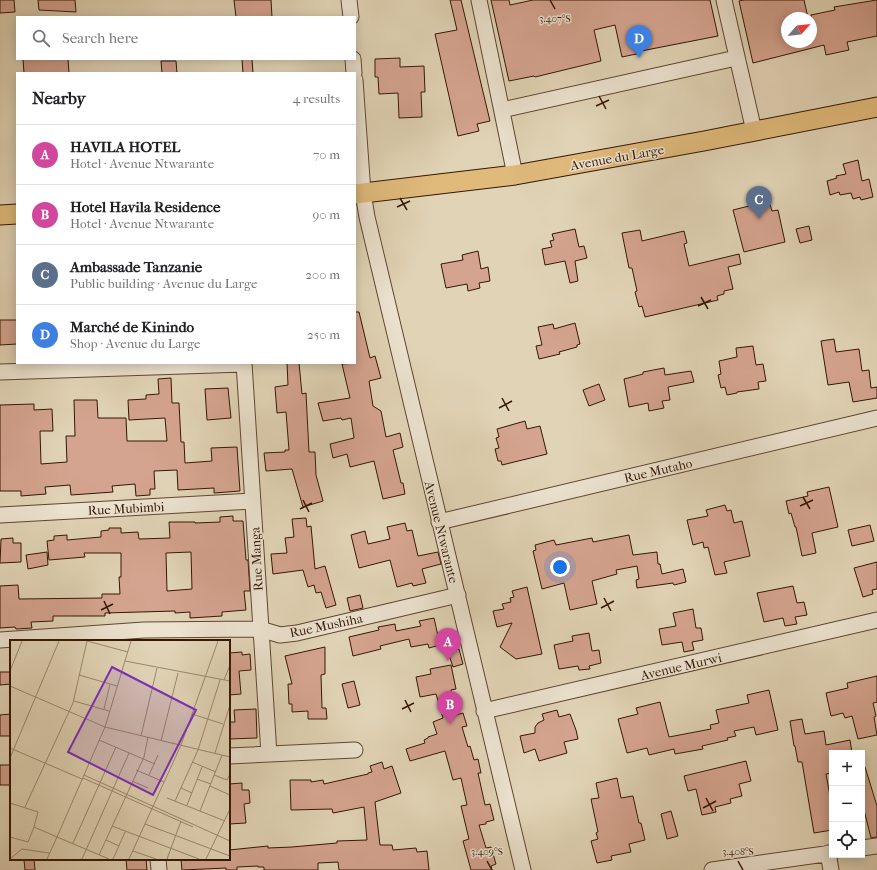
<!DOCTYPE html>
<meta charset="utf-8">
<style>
:root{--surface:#fff;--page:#f6f6f6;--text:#202124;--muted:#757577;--line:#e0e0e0;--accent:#ea580c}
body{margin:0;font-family:"IM FELL French Canon",serif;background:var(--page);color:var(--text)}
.controls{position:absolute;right:12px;bottom:12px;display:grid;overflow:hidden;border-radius:0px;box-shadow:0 2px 10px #0003}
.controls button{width:36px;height:36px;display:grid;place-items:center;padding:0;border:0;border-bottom:1px solid var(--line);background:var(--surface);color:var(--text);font:20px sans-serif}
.compass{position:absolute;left:781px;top:12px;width:36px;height:36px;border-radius:50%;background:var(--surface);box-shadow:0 2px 10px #0003;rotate:63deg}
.you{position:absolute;left:560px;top:567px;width:14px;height:14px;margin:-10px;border:3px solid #fff;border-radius:50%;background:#1a73e8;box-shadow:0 0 0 6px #1a73e833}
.badge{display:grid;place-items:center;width:26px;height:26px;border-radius:50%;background:var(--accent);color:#fff;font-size:13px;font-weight:700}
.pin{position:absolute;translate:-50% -33px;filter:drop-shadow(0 1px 2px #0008)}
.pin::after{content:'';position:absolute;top:21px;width:14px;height:12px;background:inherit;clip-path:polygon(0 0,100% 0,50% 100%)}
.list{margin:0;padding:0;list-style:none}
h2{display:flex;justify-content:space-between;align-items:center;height:52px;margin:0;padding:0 16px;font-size:17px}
h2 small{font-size:13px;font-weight:400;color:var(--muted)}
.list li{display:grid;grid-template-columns:26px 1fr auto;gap:12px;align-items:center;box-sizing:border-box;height:60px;padding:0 16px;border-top:1px solid var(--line)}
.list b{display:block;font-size:15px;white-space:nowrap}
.list p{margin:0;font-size:13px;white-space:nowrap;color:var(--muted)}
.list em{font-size:13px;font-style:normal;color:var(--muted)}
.icon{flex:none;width:22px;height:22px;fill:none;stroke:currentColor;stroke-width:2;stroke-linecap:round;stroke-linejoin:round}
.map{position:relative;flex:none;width:877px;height:870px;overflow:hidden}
.search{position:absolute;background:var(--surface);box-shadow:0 2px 10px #0003;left:16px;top:16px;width:340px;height:44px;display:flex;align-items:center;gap:10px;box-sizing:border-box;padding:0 14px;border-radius:0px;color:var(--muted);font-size:15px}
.panel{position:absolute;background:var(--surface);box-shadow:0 2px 10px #0003;left:16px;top:72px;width:340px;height:292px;border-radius:0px}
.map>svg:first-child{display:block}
.building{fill:#d5a490;stroke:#341605;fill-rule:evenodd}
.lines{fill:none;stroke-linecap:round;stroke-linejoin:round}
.minor-casing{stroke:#5f4631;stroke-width:17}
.major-casing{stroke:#341605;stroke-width:21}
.minor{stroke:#ece3d0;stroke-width:15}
.major{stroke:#e0ba7b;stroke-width:19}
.ticks{fill:none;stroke:#341605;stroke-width:1.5}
.labels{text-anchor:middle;stroke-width:3;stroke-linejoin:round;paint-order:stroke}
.street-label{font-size:13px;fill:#341605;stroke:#ece3d0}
.inset-road{fill:none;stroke:#9c886f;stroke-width:1}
.view{fill:#7b2cbf;fill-opacity:0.15;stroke:#7b2cbf;stroke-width:2}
.inset-edge{fill:none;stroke:#341605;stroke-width:2}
.ticks-label{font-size:10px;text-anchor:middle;fill:#341605;stroke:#ece3d0;stroke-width:3;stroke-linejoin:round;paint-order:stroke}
</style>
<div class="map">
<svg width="877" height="870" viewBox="0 0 877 870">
<rect width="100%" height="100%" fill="#e1d4b6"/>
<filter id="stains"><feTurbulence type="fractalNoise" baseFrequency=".005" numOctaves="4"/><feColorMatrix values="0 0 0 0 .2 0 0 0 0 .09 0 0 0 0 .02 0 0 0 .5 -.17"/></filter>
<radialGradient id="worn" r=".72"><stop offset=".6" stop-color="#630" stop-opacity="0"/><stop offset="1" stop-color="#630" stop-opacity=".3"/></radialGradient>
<path class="building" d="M0 0H14L15 12 0 13Z
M38 0H75L76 12 39 10Z
M234 0H271L272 17H236Z
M450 0H461L490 121 477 124 479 131 458 136 435 34 457 30Z
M491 0H509L510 5 533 0H710L718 36 641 51V53L622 57 615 25 594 30 601 61 535 77 534 76 509 81Z
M744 0H804L808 18H787V42H811V15L835 10 834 7 877 0V36L847 42 849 50 826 55 824 45 753 63 739 1Z
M400 58V67L424 66 425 92H421L422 117 399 118 398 93 379 94 378 77H375V59Z
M23 59H68L69 73H24Z
M242 59H252L253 73H243Z
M161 61H176L177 73H162Z
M858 160 862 181 869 179 873 197 861 200 860 197 853 199 851 193 840 195 839 192 830 195 827 181 837 178 836 176 846 174 843 164Z
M769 201 772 211 778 210 785 242 744 252 733 210Z
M809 226 812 240 800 243 796 229Z
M575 229 579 247 584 246 587 258 575 261 578 281 570 283 565 261 545 265 542 249 552 247 550 241 554 240 552 234Z
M640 230 642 241 684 231 687 243 684 244 689 266 739 254 741 264 728 267 733 289 724 291V294L717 296 718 300 645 317 642 306 639 307 635 292 637 291 632 268H629L622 233Z
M478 251 481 269 488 267 490 281 479 283 480 288 468 291 467 284 446 288 441 264 463 260 462 255Z
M355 312H359L370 358 375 356 381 378 369 381 373 406 381 411 386 437 400 433 403 447 393 450 401 483H403L405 494 383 499 374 461 350 467 347 454 333 458 330 444 354 438 351 418 342 420 341 418 323 421 318 403 350 398 342 364 355 363Z
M0 320H17V344L0 345Z
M575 323 580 344 577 345V347L559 352 560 354 539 359 536 346 542 345 538 327 553 324 554 329Z
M834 339 836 352 859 349 862 371 869 370 871 388 877 387V398L853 402 849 382 828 385 821 341Z
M753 346 756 365 763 364 766 381 758 382 759 389 737 392V393L727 395 725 387 721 388 718 375 721 374 719 361 737 357 736 348Z
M287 363H299L302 394 306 393 309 452H315L316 475 323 501 303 507 292 469 266 471 264 453 285 452V450H289L286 412 277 413 275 387 288 385Z
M664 368 665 375 691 371 694 382 668 387 670 400 662 401 664 408 649 411 648 403 629 407 624 379 643 374V372Z
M171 378 172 403H179L181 442H184L185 463 212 461 211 448 237 447 240 491 214 493V488L178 490 177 470 154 471 155 489H150V495L136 496 135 484 112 486 113 492 71 495 70 485 45 487 46 494 21 496V491H0V405L34 404V410L52 409 53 431H40L41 464 67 462 66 436H75L74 400H97L98 418H126L127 441H167L165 418 129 420 128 400 146 399V395L159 394 158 379Z
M599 384 605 400 589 406 583 390Z
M228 388 231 418 207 420 205 389Z
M525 421 527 429 540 426 547 454 502 465 501 461H498L495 449 499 448 496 438 499 437 497 429Z
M829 487 838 527 812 533 816 553 802 556 796 527H795L791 513 789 514 786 501 808 496 807 492Z
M725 505 727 511 731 510 734 523 742 521 750 556 724 562 727 573 715 575 708 547 704 548 703 542 693 545 687 520 708 516 706 510Z
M233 516V521H243L246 560H248L250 591H244L246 610 222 612V616L190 618V612L175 613V611L105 613V616H53V621L31 622 32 628 16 629 15 627 0 628V586L18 585 19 599 102 598V594H120L119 577H121V553H84L85 557 49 560 47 541 54 540V536L67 535V540L101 537V531L109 530V528H121V533L138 532 139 539 170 538 169 522H195V523L220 522V517ZM191 552 192 589 167 591 166 553Z
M306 518 307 527 311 526 315 569 325 566 336 605 326 608 321 592 316 593 314 585 308 587 303 570 273 574 271 554 287 553 285 538 294 537 292 519Z
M405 523 407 531 412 530 418 556 438 552 441 564 422 569 426 583 413 586 412 583 397 587 390 560 359 568 351 535 365 531 368 544 390 539 387 527Z
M870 525 874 541 852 546 848 530Z
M629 535 633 555 657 552 658 564H660L662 574 683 569 686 582 674 585 673 583 637 588 636 580 639 579 637 566 616 570 617 574 592 581 597 604 570 610 564 583 542 589 533 551 536 550 535 545 554 540 556 545 592 538 593 542Z
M13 538V543H21V562L0 563 1 539Z
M47 552 48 565 28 569 26 555Z
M877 562V589L872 590 873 594 863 597 854 568Z
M793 586 797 603 804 602 807 615 795 617 797 624 785 626 783 618 764 622 757 593Z
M527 587 542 654 516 659 500 647 512 623 497 627 493 611 504 609 502 604 511 602 510 598 514 597 512 591Z
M360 595 363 608 350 611 347 598Z
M693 609 696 628H701L703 640 692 642 694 650 684 652 682 642 662 645 659 629 676 626 673 613Z
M434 618 440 645 429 648 428 644 411 647 409 639 380 646 381 649 353 656 349 637 379 630 378 627 395 624 396 631 421 626 419 621Z
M589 633 592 651 599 650 601 663 589 666 590 669 579 670 578 666 559 669 554 645 573 641 572 636Z
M325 647V674L321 675 322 708H326L327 719H308V711L292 712V704H289L288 684H292L285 656Z
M459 649 463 664 453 667 448 652Z
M242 652V655L250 654 251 670 239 671 241 694 229 695V653Z
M451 665 456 689 451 690 456 715 463 713 467 726 462 727 468 747 470 746 474 760 478 759 481 773H478L485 805 490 804 494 820 486 822V824L479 825 486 848 491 847 496 864 491 866 492 870H471L463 841 469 839 461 806 467 805 461 778 453 780 445 751 410 761 406 749 425 743 424 740 428 738V737L437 734 433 722 443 718 436 694 420 697 416 677 431 674 430 669Z
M0 672H11V684L0 685Z
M877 676V702L873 703 876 716 874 717 877 735 858 739 852 716 845 718 843 713 831 716 826 693 848 688 847 683Z
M354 681 360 705 348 708 342 684Z
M769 690 778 730 756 735 754 727 734 731 736 736 727 738 728 740 702 746 703 749 675 754 674 749 649 755 647 748 627 753 618 719 638 714 636 708 660 702 669 737 711 729 710 725 719 723 716 710 749 703 747 695Z
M256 709 257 738 229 739V722H235L234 710Z
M557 710 559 717 570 714 576 730 578 739 564 742 567 753 539 761 535 749 524 753 520 736 535 733V727L538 723 544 720 542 714Z
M11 714V736H0V715Z
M802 719 805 734 824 731 826 745 850 740 852 753H832V773L826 774 830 796H832V830L814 833 802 762H798L795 746H794L790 721Z
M746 761 751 781 739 784 742 796 730 799 731 803 715 807 716 812 702 815 696 789 688 791 684 776Z
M382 762 384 769 392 766 401 793 375 802 380 845H392L393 850 416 848 417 852 427 851 429 870H339L338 862 318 863V870H264V867H258V866L237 867V870H226V868L182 870 181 859H229V850L268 846V848L292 847 337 843V841L367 840 364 807 333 813 332 809 291 810 290 780H311V782L323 780 324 784 368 774V773L372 772 370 766Z
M0 765H11V785H0Z
M865 767 877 806V837L871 838 862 802V768Z
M617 778 621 798 633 796 639 823H641L645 840 629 844 631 852 611 856 612 860 597 863 591 841 598 839 596 833 598 832 591 799 599 798 596 783Z
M242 783V790H249L250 803 244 804 246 823 229 824V784Z
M671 811 678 836 667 839 661 814Z
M34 859 35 870H25L24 860Z
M126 859H146L147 870H127Z"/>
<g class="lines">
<defs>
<path id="minor" d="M349 0 351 17
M479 0 515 175
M724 0 754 131
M353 59 354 73
M355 80 363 193 367 217 523 870
M502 110 736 58
M244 363 269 754
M0 372 244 364
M0 515 253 501
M439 522 877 418
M0 640 144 630 260 629 280 635 297 633 458 595
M484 711 877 620
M229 756 355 750
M862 848 877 846
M828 853 831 870
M158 859 159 870
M712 870 832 853"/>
<path id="major" d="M355 194 515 175 704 141 877 107
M0 215 17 214"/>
</defs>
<use href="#minor" class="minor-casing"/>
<use href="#major" class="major-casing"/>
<use href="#minor" class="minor"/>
<use href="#major" class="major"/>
</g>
<path class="ticks" d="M550 0 555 9M599 96 606 109M596 106 609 100M400 198 407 210M397 207 410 201M701 297 708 309M698 306 711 300M502 398 509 411M499 408 512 401M803 497 810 509M303 500 309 512M800 506 813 500M300 509 312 503M604 598 611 611M104 601 110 614M601 608 614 601M101 610 113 604M405 700 411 712M402 709 414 703M706 798 713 811M703 808 716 801M487 861 492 870M738 861 743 870"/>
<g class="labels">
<g class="street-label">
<text transform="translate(617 157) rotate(-10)" y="5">Avenue du Large</text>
<text transform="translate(658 470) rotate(-13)" y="5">Rue Mutaho</text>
<text transform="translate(126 508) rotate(-3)" y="5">Rue Mubimbi</text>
<text transform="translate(442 532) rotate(76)" y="5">Avenue Ntwarante</text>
<text transform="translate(256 559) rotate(-93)" y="5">Rue Manga</text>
<text transform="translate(326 625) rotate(-12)" y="5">Rue Mushiha</text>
<text transform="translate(681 666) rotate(-13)" y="5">Avenue Murwi</text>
</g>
</g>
<g transform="translate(10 640)">
<rect width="220" height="220" fill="#e1d4b6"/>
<path class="inset-road" d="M77 1 118 12M115 21 220 41M0 31 12 1M69 35 107 46M214 40 220 25M0 46 95 87 220 117M64 61 99 71M94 69 100 44M182 74 213 84M131 96 147 28M89 100 145 124M151 101 168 33M0 108 72 139M205 113 220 65M0 118 49 1M182 122 206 132M126 130 154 142M74 135 220 201M139 135 148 115M204 135 217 140 220 134M73 138 183 187M187 139 201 144M122 141 138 148M200 146 220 155M171 148 182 153M157 158 215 181M165 161 188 110 210 40M0 163 28 172 24 187 47 197 37 219M177 165 192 127M15 167 63 63 77 1M190 171 212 115M135 184 220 216M102 186 189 219M0 197 18 202 24 187M96 200 109 206M63 203 106 107M123 211 146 219M89 215 134 117 138 97M0 219 12 209 39 213M72 219 119 113M99 219 47 197 95 87 121 1M103 219 115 192M119 219 171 105 208 1M157 219 171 181M196 219 220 169"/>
<path class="view" d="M102 27 186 70 143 155 58 112Z"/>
<rect width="220" height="220" class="inset-edge"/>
</g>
<g class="ticks-label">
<text x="555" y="22">3.407°S</text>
<text x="487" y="855">3.409°S</text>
<text x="738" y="855">3.408°S</text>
</g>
<rect width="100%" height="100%" filter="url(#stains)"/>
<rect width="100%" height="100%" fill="url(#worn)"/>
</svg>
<div class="controls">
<button>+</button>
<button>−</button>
<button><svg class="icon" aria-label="locate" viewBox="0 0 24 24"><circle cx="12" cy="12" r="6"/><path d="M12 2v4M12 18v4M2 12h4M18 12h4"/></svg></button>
</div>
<svg class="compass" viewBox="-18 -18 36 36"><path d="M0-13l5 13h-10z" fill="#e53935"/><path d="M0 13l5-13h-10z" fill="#757577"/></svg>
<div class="you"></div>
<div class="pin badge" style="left:448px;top:661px;background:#d1479c">A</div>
<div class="pin badge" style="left:450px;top:724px;background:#d1479c">B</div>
<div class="pin badge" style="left:759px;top:219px;background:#5c6f8a">C</div>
<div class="pin badge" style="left:639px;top:58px;background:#3f7fe0">D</div>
<div class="search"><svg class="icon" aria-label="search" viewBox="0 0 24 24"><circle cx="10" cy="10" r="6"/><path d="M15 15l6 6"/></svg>Search here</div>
<section class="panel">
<h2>Nearby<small>4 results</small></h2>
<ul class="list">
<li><span class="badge" style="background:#d1479c">A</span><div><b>HAVILA HOTEL</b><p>Hotel · Avenue Ntwarante</p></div><em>70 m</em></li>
<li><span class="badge" style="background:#d1479c">B</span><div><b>Hotel Havila Residence</b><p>Hotel · Avenue Ntwarante</p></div><em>90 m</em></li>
<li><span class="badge" style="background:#5c6f8a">C</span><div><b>Ambassade Tanzanie</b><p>Public building · Avenue du Large</p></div><em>200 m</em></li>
<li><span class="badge" style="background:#3f7fe0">D</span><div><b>Marché de Kinindo</b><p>Shop · Avenue du Large</p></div><em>250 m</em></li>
</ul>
</section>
</div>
